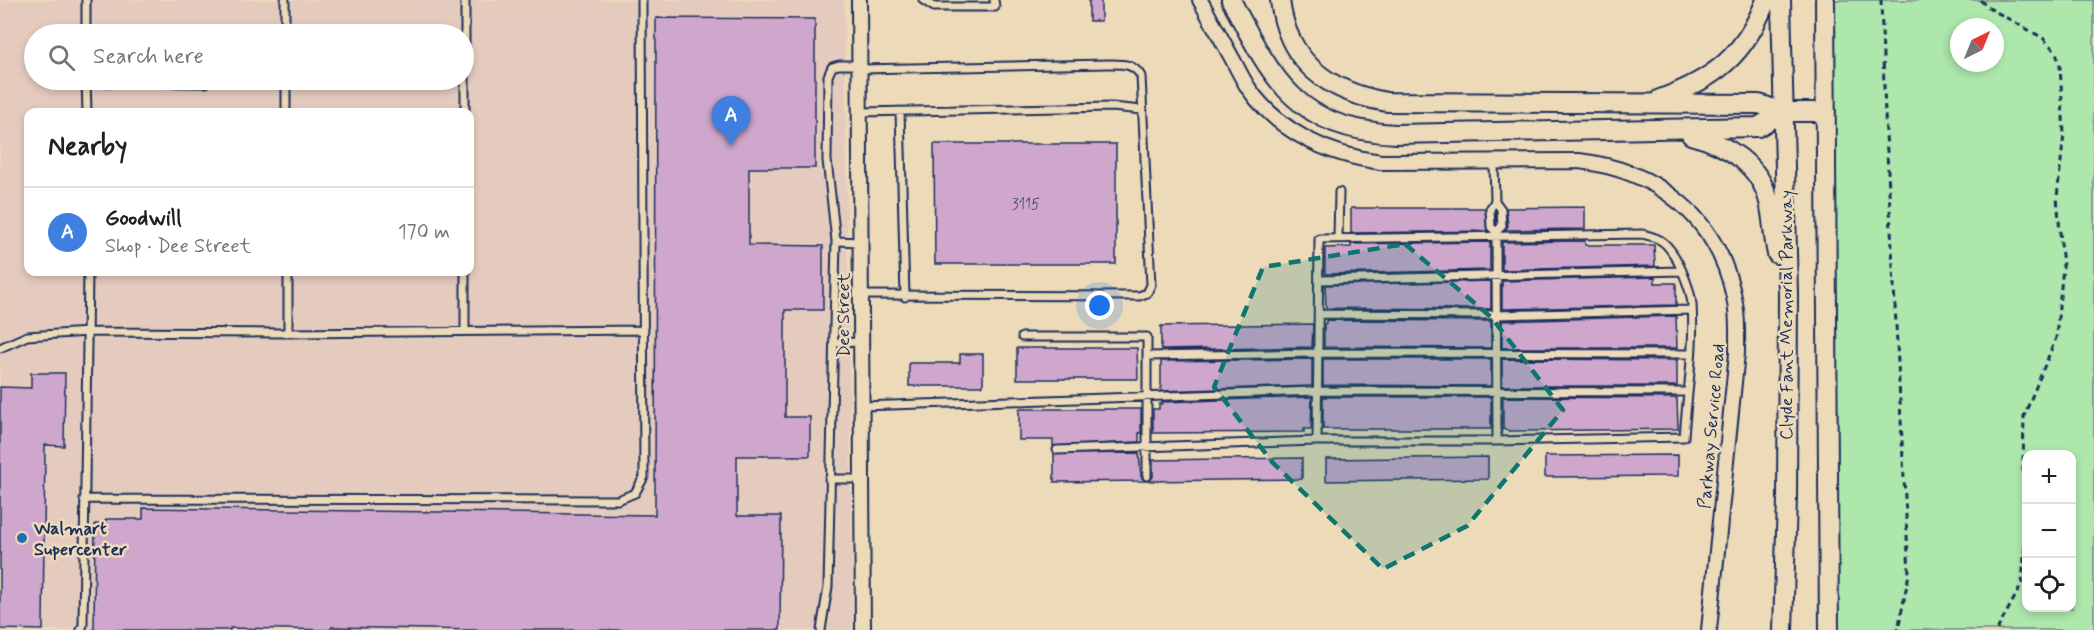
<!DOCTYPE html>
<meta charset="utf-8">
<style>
:root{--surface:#fff;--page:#f6f6f6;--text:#202124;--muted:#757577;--line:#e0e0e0;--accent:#2563eb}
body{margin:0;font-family:Mynerve,sans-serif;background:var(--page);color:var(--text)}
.controls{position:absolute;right:18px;bottom:18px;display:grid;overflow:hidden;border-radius:12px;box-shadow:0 3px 9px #0003}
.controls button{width:54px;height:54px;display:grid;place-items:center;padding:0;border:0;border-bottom:2px solid var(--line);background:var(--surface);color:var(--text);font:30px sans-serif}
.compass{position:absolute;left:1950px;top:18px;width:54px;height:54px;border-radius:50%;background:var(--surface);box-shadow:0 3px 9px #0003;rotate:43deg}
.you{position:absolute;left:1100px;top:306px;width:21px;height:21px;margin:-15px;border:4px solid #fff;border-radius:50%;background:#1a73e8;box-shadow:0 0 0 9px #1a73e833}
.badge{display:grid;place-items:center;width:39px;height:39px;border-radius:50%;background:var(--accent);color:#fff;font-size:20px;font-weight:700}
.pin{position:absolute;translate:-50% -50px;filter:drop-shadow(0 2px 3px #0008)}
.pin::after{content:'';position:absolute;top:32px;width:21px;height:18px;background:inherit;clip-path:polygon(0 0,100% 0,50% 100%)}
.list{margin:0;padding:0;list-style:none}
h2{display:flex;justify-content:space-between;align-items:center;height:78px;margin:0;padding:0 24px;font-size:26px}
h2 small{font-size:20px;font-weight:400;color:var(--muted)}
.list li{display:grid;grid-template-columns:39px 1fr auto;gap:18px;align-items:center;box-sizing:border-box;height:90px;padding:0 24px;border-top:2px solid var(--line)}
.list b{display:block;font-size:22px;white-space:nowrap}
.list p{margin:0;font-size:20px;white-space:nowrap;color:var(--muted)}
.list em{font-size:20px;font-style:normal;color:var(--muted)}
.icon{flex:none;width:33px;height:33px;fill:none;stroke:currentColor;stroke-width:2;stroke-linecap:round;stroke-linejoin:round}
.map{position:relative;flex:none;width:2094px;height:630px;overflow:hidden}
.search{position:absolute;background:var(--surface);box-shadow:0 3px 9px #0003;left:24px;top:24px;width:450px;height:66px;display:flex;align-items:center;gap:15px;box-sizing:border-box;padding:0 21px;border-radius:33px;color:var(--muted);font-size:22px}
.panel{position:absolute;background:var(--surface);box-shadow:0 3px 9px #0003;left:24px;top:108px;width:450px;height:168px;border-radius:12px}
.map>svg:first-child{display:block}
.built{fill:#e4cbbe;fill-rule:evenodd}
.green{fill:#ade7ac;stroke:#648b85;stroke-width:1.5;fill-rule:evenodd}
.building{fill:#cfa7cd;stroke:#1b2f5e;stroke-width:1.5}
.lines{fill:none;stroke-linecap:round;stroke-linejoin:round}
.service-casing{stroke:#1b2f5e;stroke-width:11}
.minor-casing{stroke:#1b2f5e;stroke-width:18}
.secondary-casing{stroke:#1b2f5e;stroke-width:22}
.path{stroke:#1b2f5e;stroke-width:3;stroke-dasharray:6 4.5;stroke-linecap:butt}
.service{stroke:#eddab8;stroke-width:7}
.minor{stroke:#eddab8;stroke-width:14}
.secondary{stroke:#eddab8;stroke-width:18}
.marked{fill:#0f766e;fill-opacity:0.2;stroke:#0f766e;stroke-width:4.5;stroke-dasharray:12 8;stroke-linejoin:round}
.poi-dot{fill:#1f6fb2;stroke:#eddab8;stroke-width:2}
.labels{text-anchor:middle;stroke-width:5;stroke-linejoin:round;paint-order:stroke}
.number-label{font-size:15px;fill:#484d7a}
.street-label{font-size:18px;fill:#1b2f5e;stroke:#eddab8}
.poi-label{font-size:18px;font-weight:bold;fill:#1b2f5e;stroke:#eddab8;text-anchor:start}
</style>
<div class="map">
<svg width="2094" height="630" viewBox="0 0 2094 630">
<rect width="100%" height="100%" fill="#eddab8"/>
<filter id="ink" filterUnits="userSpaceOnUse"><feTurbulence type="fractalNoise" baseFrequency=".0167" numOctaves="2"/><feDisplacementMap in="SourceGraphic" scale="12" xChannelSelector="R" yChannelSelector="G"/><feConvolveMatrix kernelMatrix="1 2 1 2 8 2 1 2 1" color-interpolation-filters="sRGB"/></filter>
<g filter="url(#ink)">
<path class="built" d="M0 0H844L853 630H0ZM34 34H464V80H34ZM28 112H470V272H28Z"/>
<path class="green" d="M1834 0H2094V630H1838ZM1959 27H1995V63H1959ZM2026 454H2072V608H2026Z"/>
<path class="building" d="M1089 0H1101V21H1089Z
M656 18 815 19V168H749V245L823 246V310H785V417H810V456H737V516H781L780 630H475L332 627 330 630 230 628V630H94L95 524H102L107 519H143V508L655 515Z
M934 144H1116V264H935Z
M1585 207V229L1505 230 1508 226 1506 208Z
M1351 208H1485L1487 231 1351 233Z
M1585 241V245H1654L1655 266 1502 270V242Z
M1490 242V270L1325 274V248L1351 247V244Z
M1655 277V283H1676V305L1502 309V281Z
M1491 281V309L1326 308 1325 285Z
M1676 316 1677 348H1502V321Z
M1326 320 1491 321V348L1324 347V324L1326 323Z
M1313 324 1312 347 1161 350V326Z
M1017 348H1137L1138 379H1017Z
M960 354H983V386H909V363H960Z
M1312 359V386L1161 391V361Z
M1323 359H1491V386L1323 385Z
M1502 359 1677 360V386H1502Z
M31 373H65L64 446 45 445 43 630 0 629V387L31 388Z
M1312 397 1311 429H1304V432L1153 433V409H1159V404H1162V402Z
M1323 397H1491V429H1323Z
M1503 397 1677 398 1678 429 1509 431 1503 429Z
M1019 409H1141V433H1139V442L1053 446V440H1019Z
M1139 453 1141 477 1145 481 1054 482V454Z
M1678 455V476L1545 477V456Z
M1488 457V479L1326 481V459Z
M1302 458V479L1149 481 1153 477V460Z"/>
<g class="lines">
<defs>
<path id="service" d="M86 0V34
M285 0V34
M923 0 934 7H995L994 0
M859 69 1109 64C1123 64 1133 63 1141 76L1151 285 1147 293 1139 296 861 295
M86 80 87 112
M286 80V112
M86 82 206 83
M900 111 905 297
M465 112V0
M860 112 1112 107 1142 110
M1494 162 1495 201 1501 209 1502 226 1496 232 1491 227 1490 209 1495 201
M1496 232V237C1496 305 1497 373 1497 441L1684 437C1687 394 1695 346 1692 304 1690 287 1677 253 1663 242 1657 237 1650 236 1642 234L1319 239 1317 441H1497
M1338 238 1339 192
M836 241 861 242
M288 272V333
M1319 280 1682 271
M1319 314 1497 315 1691 310
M465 331V272
M1022 337H1147V476
M835 343 861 342
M0 348 27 336 88 332 288 333 644 330
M1147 356 1319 353 1690 354
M861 406 1318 391 1687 392
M1057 450 1317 441
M829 479H862
M84 499 618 500 635 493 644 477 642 0
M81 630 83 625 88 272
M821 630 828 587 836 241 827 160 828 76 832 67 839 65H859"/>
<path id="minor" d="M859 0 863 630
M1200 0C1211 20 1222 40 1233 60 1238 70 1243 80 1249 89 1280 133 1329 155 1381 162L1579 161C1656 170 1716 216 1733 293 1738 313 1737 333 1737 353L1709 630"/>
<path id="secondary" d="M1231 0C1273 81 1297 129 1396 134L1758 127 1783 112
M1280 0C1287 62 1328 92 1387 102L1759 104 1783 112H1826
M1781 0 1788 294 1787 499 1783 630
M1825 0 1829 630
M1660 99C1715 79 1745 55 1766 0
M1691 135C1726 144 1760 164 1769 202 1773 219 1773 237 1777 254"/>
</defs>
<use href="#service" class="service-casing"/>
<use href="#minor" class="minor-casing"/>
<use href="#secondary" class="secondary-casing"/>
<path class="path" d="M1881 0 1885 114 1909 574 1898 630
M1980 0 1989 8 2043 38 2056 52 2060 66 2064 134 2057 197 2063 267 2056 338 2024 416 2023 468 2026 503
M1997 630 2022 584 2026 530"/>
<use href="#service" class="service"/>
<use href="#minor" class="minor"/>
<use href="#secondary" class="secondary"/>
</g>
</g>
<path class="marked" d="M1405 244 1491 317 1563 410 1467 526 1383 569 1273 463 1214 387 1263 267Z"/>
<circle class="poi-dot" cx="22" cy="538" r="6"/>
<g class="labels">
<g class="number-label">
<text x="1026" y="209">3115</text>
</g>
<g class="street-label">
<text transform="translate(843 315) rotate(-90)" y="6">Dee Street</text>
<text transform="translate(1786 315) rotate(-90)" y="6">Clyde Fant Memorial Parkway</text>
<text transform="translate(1711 426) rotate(-85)" y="6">Parkway Service Road</text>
</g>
<g class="poi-label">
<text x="34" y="534">Walmart<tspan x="34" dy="21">Supercenter</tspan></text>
</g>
</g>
</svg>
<div class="controls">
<button>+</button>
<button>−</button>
<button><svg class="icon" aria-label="locate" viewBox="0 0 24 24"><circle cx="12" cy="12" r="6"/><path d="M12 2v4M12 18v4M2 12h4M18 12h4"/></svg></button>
</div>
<svg class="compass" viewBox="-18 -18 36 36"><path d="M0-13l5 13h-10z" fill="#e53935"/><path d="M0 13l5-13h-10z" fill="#757577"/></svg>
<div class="you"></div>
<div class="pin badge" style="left:731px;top:146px;background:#3f7fe0">A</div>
<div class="search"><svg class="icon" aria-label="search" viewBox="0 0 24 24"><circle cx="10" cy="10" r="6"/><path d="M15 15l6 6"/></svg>Search here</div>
<section class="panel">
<h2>Nearby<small></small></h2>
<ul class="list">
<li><span class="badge" style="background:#3f7fe0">A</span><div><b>Goodwill</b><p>Shop · Dee Street</p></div><em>170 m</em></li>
</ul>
</section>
</div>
